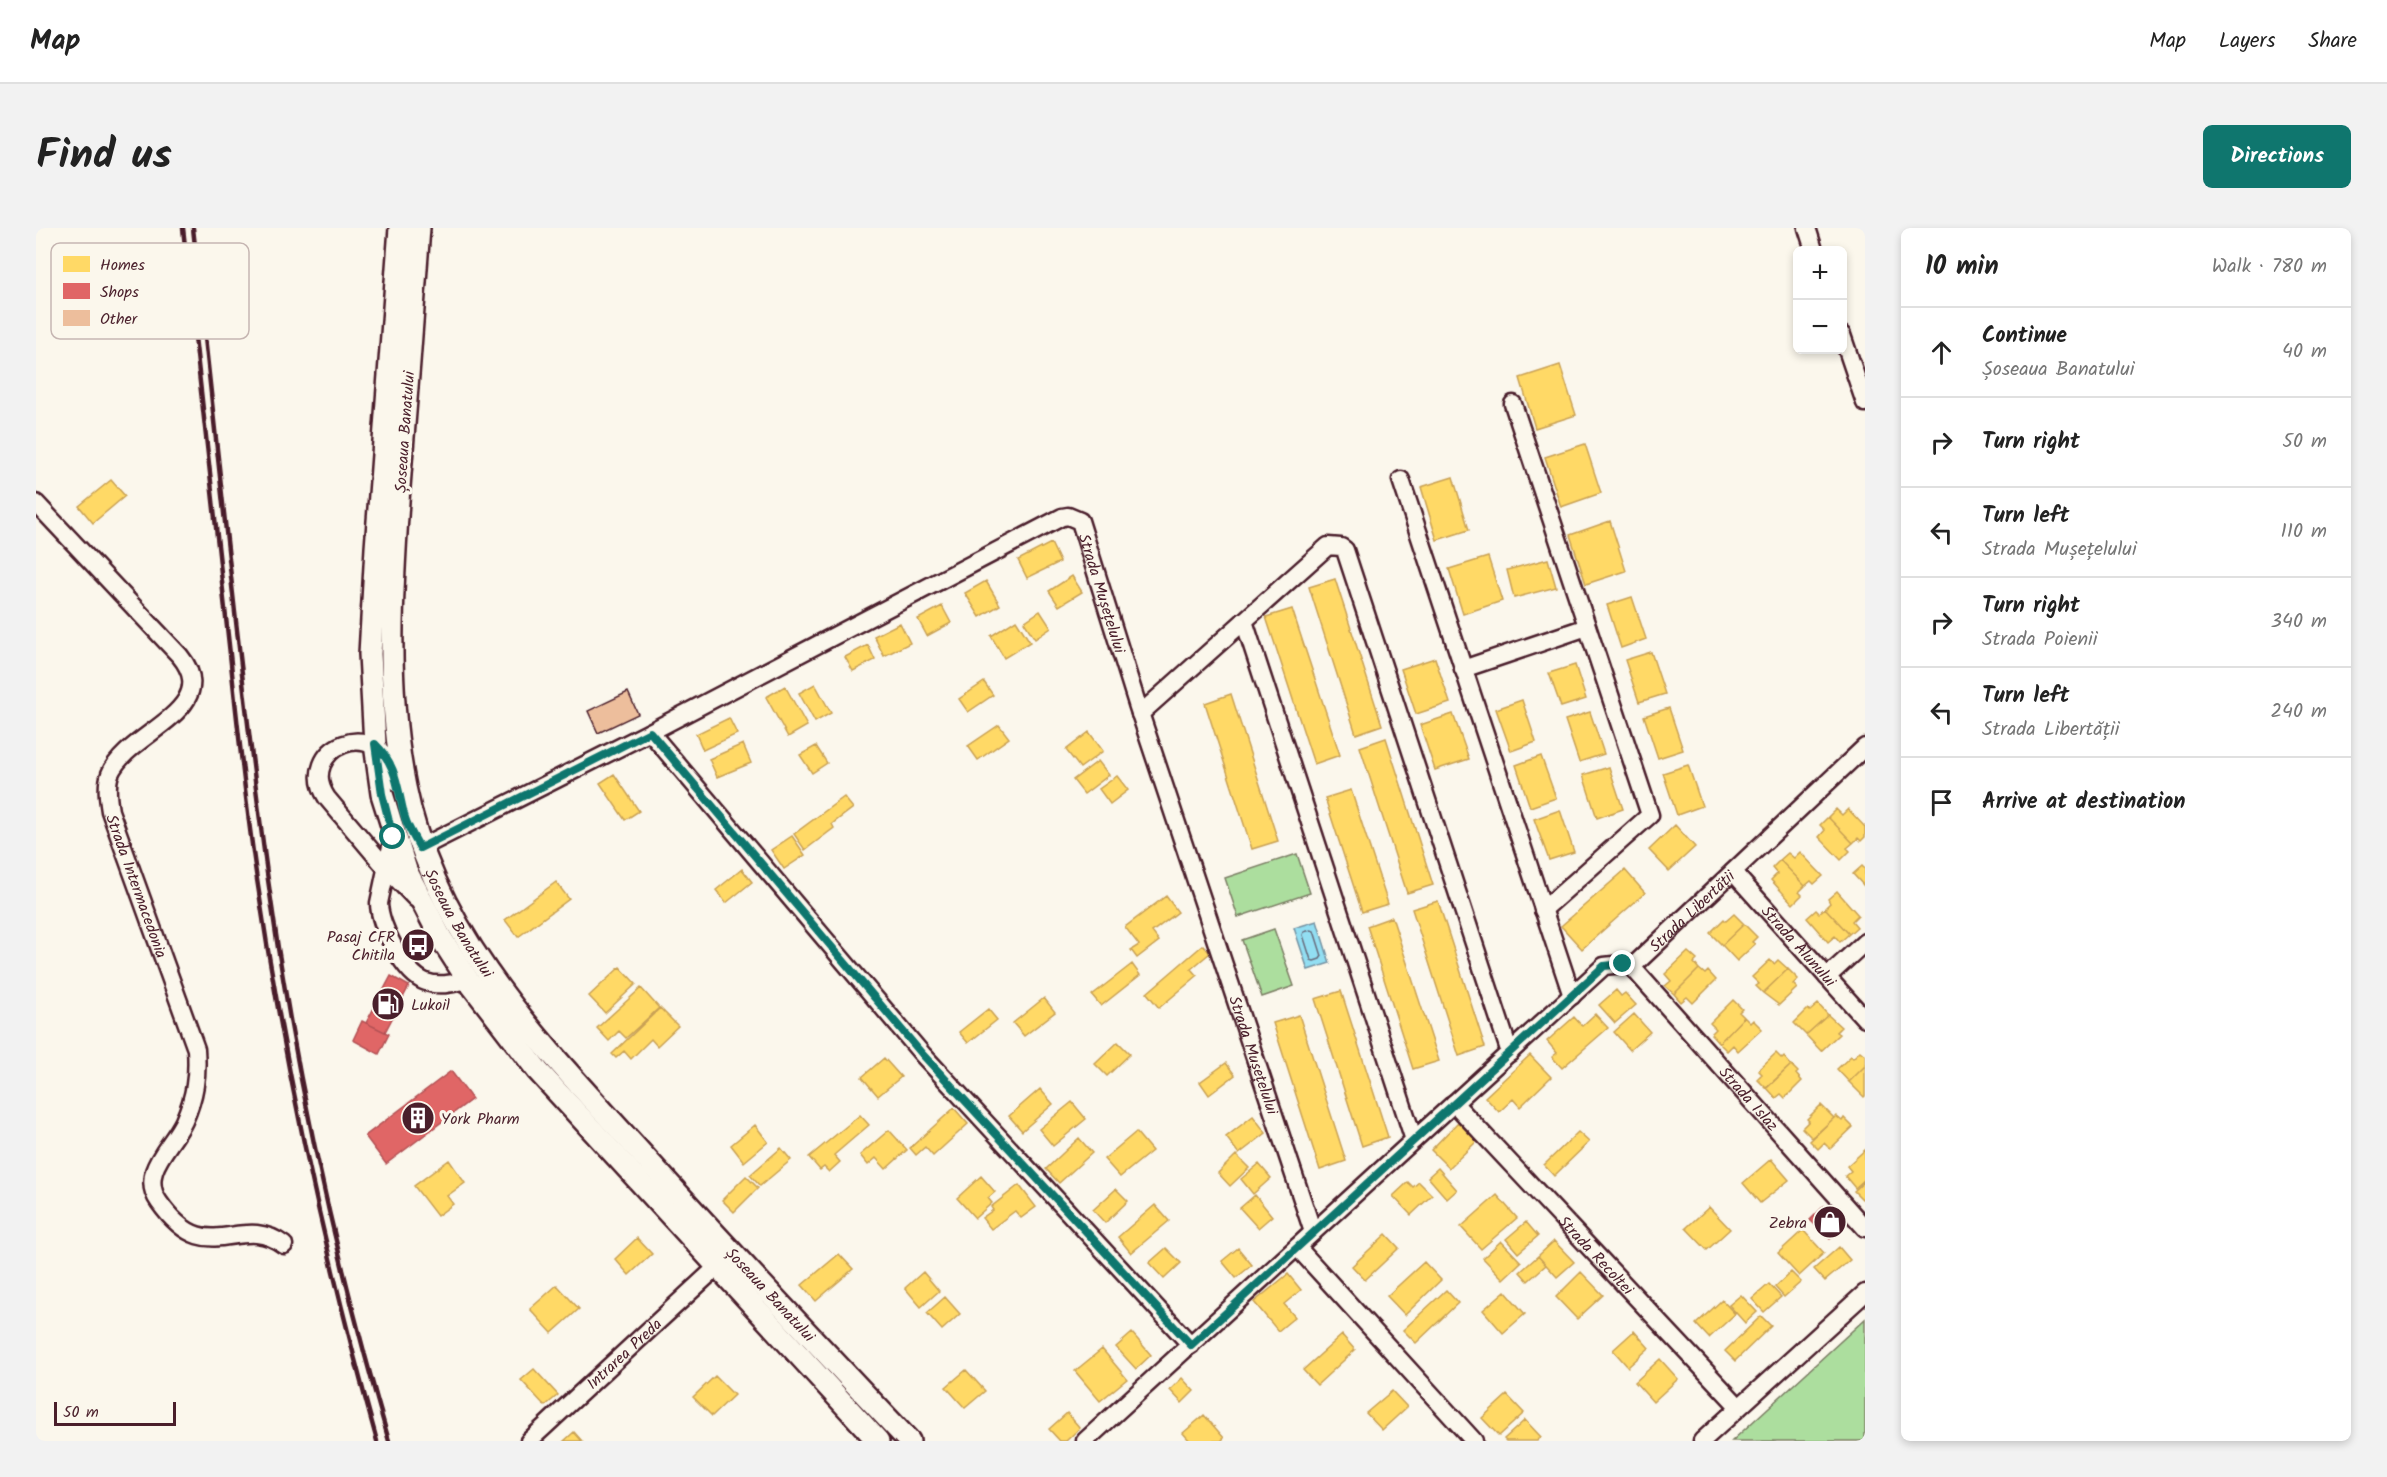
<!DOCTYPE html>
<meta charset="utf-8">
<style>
:root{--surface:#fff;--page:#f2f2f2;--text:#222;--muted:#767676;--line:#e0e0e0;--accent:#0f766e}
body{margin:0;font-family:Kalam,sans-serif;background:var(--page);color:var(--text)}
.controls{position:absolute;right:18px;top:18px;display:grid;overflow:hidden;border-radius:9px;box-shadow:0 3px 9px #0003}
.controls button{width:54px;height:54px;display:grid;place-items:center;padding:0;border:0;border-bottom:2px solid var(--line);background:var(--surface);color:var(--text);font:30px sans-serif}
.scale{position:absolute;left:18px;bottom:15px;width:122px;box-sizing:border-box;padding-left:6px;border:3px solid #4a1f2b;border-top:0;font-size:16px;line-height:21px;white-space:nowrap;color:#4a1f2b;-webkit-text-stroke:4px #fbf7ec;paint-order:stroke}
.stop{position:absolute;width:18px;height:18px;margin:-14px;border:4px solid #0f766e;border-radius:50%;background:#fff}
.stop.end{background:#0f766e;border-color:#fff;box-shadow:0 2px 6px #0008}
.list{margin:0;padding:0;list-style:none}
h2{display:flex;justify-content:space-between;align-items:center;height:78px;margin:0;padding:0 24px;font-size:26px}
h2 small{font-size:20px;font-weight:400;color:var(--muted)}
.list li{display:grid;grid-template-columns:39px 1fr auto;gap:18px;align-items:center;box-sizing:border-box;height:90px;padding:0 24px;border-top:2px solid var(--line)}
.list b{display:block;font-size:22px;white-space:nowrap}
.list p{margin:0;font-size:20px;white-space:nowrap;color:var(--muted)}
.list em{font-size:20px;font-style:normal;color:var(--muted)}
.icon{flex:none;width:33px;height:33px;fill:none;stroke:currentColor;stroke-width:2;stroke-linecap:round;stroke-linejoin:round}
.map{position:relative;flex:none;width:1829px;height:1213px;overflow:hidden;border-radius:9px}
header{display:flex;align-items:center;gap:36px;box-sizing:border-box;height:84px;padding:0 30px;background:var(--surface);border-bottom:2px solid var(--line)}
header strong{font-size:28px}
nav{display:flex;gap:33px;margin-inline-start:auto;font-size:21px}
.intro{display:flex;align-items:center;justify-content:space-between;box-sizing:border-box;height:144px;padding:0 36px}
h1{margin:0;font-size:42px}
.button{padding:15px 27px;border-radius:9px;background:var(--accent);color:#fff;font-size:21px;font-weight:700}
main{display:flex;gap:36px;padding:0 36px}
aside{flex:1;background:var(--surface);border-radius:9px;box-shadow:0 3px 9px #0003}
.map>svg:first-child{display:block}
.green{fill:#acde9e;stroke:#7b7e64;stroke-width:1.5}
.water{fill:#92def2;stroke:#7592a2;stroke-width:1.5}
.homes{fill:#ffd966;stroke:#c9a154;stroke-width:1.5}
.shops{fill:#e06666;stroke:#b35154;stroke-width:1.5}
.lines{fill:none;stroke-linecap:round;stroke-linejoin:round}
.shore{stroke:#676b7b;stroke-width:1.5}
.building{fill:#edbe9c;stroke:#4a1f2b;stroke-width:1.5}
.minor-casing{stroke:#4a1f2b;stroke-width:21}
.major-casing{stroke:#4a1f2b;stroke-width:26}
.minor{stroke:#fbf7ec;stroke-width:16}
.major{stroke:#fbf7ec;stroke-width:21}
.rail{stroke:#4a1f2b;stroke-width:4.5}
.route{stroke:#0f766e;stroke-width:8}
.labels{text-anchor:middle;stroke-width:6;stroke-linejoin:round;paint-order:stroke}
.street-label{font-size:16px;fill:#4a1f2b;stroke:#fbf7ec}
.poi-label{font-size:16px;fill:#4a1f2b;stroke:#fbf7ec;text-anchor:end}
.key{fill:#fbf7ec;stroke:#c6b6b2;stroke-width:1.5}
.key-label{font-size:16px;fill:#4a1f2b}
</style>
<header>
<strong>Map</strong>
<nav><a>Map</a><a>Layers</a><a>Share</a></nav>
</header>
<div class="intro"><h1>Find us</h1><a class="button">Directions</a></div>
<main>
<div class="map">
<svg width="1829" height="1213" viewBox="0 0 1829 1213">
<rect width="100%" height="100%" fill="#fbf7ec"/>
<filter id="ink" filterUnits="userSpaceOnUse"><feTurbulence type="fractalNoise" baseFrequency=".0167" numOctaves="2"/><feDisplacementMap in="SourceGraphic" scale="12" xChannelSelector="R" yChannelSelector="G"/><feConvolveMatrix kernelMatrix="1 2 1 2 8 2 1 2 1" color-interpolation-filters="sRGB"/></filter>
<g filter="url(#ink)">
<path class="green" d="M1261 626 1274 665 1202 689 1189 650Z
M1238 701 1258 758 1226 769 1206 712Z
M1829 1091V1213H1696Z"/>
<path class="water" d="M1281 693 1294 735 1272 742 1258 700Z"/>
<path class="homes" d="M1524 137 1540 187 1499 200 1484 150Z
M1549 216 1565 265 1525 279 1509 229Z
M1417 249 1433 302 1401 312 1385 259Z
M75 252 89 268 57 295 43 278Z
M1574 293 1590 343 1550 356 1534 307Z
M1015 315 1024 334 991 350 982 332Z
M1452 329 1466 373 1427 386 1413 341Z
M1512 331 1520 359 1478 370 1471 342Z
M1036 348 1046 364 1023 378 1013 363Z
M1299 351 1346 497 1320 506 1273 359Z
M950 353 964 377 944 389 929 365Z
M1596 369 1610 411 1585 420 1571 377Z
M906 378 915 395 891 408 882 391Z
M1256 381 1304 527 1278 536 1230 389Z
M1004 383 1015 400 999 411 988 394Z
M980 392 994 414 968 430 955 408Z
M864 395 874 415 848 428 838 408Z
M832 417 839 432 817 443 809 429Z
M1615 424 1629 466 1603 474 1589 432Z
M1399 430 1414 475 1380 486 1365 441Z
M1539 437 1550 471 1525 479 1513 445Z
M948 454 957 467 932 484 923 471Z
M779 456 795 485 779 494 763 465Z
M749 458 771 498 752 509 730 469Z
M1195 466 1242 613 1216 621 1169 475Z
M1486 472 1500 514 1475 523 1460 481Z
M1633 480 1647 522 1622 530 1608 488Z
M1554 484 1568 526 1543 534 1529 492Z
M1417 486 1433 531 1399 542 1384 497Z
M693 490 701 506 667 522 660 506Z
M963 497 973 510 942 532 932 518Z
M1053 504 1067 523 1044 540 1030 522Z
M1350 510 1397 657 1371 665 1324 519Z
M707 516 715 535 681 549 673 531Z
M780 518 791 535 776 545 764 527Z
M1505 528 1520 570 1494 579 1480 537Z
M1062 533 1073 547 1048 566 1037 552Z
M1652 537 1666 578 1641 587 1627 545Z
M1573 539 1587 581 1561 590 1547 547Z
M578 546 603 583 589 592 564 555Z
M1081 548 1092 562 1074 576 1063 561Z
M1315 562 1352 676 1326 684 1289 570Z
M808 569 817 580 796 596 798 600 769 622 758 606Z
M1800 581 1806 587 1812 581 1829 599V609L1825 613 1822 610 1817 615 1792 589Z
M1524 582 1538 624 1513 632 1498 591Z
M1792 589 1817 615 1811 620 1814 623 1805 632 1783 609 1789 602 1784 597Z
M1639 597 1659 619 1633 643 1613 622Z
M756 608 769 627 748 641 735 622Z
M1764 624 1787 648 1778 656 1775 653 1769 658 1744 632 1752 625 1758 630Z
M1744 632 1769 658 1763 664 1766 667 1757 676 1735 652 1741 646 1736 640Z
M1826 638 1829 641V659L1817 646Z
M706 641 716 654 690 675 680 662Z
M1589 642 1609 665 1546 721 1525 698Z
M520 654 533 671 482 709 469 692Z
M1801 663 1822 687 1816 693 1821 699 1813 706 1789 680 1794 675 1792 671Z
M1130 668 1142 684 1116 704 1123 713 1101 730 1095 722 1103 717 1089 699Z
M1402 673 1449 819 1423 828 1376 681Z
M1789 680 1813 706 1804 714 1799 708 1792 714 1771 690 1780 682 1783 685Z
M1698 686 1708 696 1686 717 1674 705 1688 691 1690 693Z
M1356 689 1403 833 1377 841 1331 698Z
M1708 696 1721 709 1716 714 1719 716 1701 733 1686 717Z
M1167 717 1174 725 1155 741 1161 748 1123 780 1111 765Z
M1652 724 1661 732 1658 735 1663 741 1638 766 1629 758 1635 753 1629 746Z
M1734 732 1738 736 1742 732 1752 741 1727 765 1720 758 1723 756 1716 749Z
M1096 736 1104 747 1065 778 1056 767Z
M584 739 600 756 569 785 553 768Z
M1663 741 1669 746 1672 743 1680 752 1657 775 1651 769 1645 774 1638 766Z
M1752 741 1762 751 1757 756 1761 760 1743 777 1727 765Z
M605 760 623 780 590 810 583 803 573 813 561 800Z
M1580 762 1585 768 1589 765 1600 777 1579 795 1563 777Z
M1305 763 1352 909 1326 918 1279 771Z
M1008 770 1019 784 988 808 977 795Z
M1697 772 1706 781 1703 784 1708 789 1683 815 1675 806 1680 801 1674 795Z
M1782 776 1792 787 1770 807 1758 795 1772 781 1774 783Z
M624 780 642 798 621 818 615 811 595 831 588 823 580 830 576 826Z
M952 781 961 792 932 815 923 804Z
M1559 786 1572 800 1526 840 1516 829 1521 825 1511 813 1538 789 1546 798Z
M1598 786 1614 804 1594 822 1578 804Z
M1263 787 1310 933 1284 942 1237 795Z
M1792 787 1805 799 1800 804 1803 806 1785 823 1770 807Z
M1708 789 1714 795 1717 792 1726 801 1702 823 1697 817 1691 823 1683 815Z
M1082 814 1094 826 1071 848 1059 836Z
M1824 823 1829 827V838L1813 854 1801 841 1815 828 1817 830Z
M1740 825 1746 831 1748 829 1755 837 1730 860 1721 851 1726 846 1722 842Z
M1494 827 1515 849 1484 879 1477 871 1463 884 1449 869Z
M848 830 865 849 842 868 826 849Z
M1190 835 1199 847 1173 867 1164 854Z
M1755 837 1762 844 1760 846 1766 853 1749 870 1745 866 1740 870 1731 860Z
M1829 838V868L1828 869 1813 854Z
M1004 861 1017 876 986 903 973 888Z
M1036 874 1050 891 1017 918 1003 901Z
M1785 877 1798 890 1776 910 1766 900 1773 893 1771 891Z
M918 880 932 896 897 928 889 919 880 927 874 920Z
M824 887 833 897 798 927 804 934 793 944 788 939 784 942 773 929Z
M1217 888 1230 905 1203 926 1190 909Z
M1800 888 1806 893 1808 890 1817 899 1794 921 1788 915 1782 921 1774 913Z
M1422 894 1441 913 1413 940 1395 922Z
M719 897 732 914 708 934 695 917Z
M853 902 871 922 850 941 840 930 832 937 824 927Z
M1100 904 1116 923 1084 949 1068 931Z
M1542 904 1553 914 1518 948 1508 937Z
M1043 910 1056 925 1023 955 1010 941Z
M745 920 755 932 724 958 714 947Z
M1829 922V951L1819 960 1809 948 1815 943 1811 938Z
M1200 927 1213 940 1194 958 1182 945Z
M1735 931 1753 952 1724 975 1707 955Z
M413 932 429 955 411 968 417 976 401 988 378 958Z
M1223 936 1235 950 1217 966 1205 951Z
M1402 940 1421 962 1411 971 1392 949Z
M710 948 722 960 698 984 686 972Z
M945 948 959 964 952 970 956 975 939 990 921 970Z
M1829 953V969L1826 971 1818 963Z
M1372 954 1377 959 1383 954 1396 967 1375 987 1357 968Z
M983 957 1000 979 985 990 979 983 955 1001 946 990 957 982 955 979Z
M1080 961 1092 973 1069 995 1057 982Z
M1219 967 1236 988 1222 1000 1204 980Z
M1461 967 1481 990 1445 1021 1425 999Z
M1119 977 1133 993 1095 1025 1082 1009Z
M1673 979 1694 1001 1671 1022 1650 1000Z
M1490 994 1502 1008 1482 1025 1470 1011Z
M1767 1002 1788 1025 1763 1048 1742 1025Z
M1350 1006 1363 1020 1329 1052 1316 1038Z
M601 1010 616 1026 593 1047 579 1031Z
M1465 1013 1485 1034 1467 1051 1447 1030Z
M1518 1013 1538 1034 1521 1049 1502 1028Z
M1803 1019 1814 1032 1789 1053 1778 1041Z
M1130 1020 1145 1035 1128 1051 1113 1035Z
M1202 1020 1216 1037 1200 1050 1186 1033Z
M803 1026 817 1041 780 1073 766 1057Z
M1502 1028 1510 1037 1492 1053 1484 1044Z
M1388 1034 1405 1052 1369 1087 1351 1068Z
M887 1044 903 1063 885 1079 869 1060Z
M1545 1044 1567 1067 1541 1091 1520 1069Z
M1755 1044 1765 1054 1748 1069 1739 1059Z
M1252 1046 1265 1062 1248 1076 1259 1089 1242 1103 1218 1074Z
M1733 1056 1745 1069 1728 1084 1716 1071Z
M521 1057 543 1081 516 1105 494 1081Z
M1410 1062 1422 1075 1380 1115 1367 1102Z
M1469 1063 1489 1086 1467 1105 1447 1082Z
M1705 1067 1721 1084 1709 1095 1693 1077Z
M909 1069 924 1086 906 1102 891 1085Z
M1686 1072 1699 1086 1673 1110 1660 1096Z
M1725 1088 1735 1098 1699 1133 1689 1123Z
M1598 1103 1613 1120 1592 1139 1577 1122Z
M1096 1105 1115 1127 1100 1141 1080 1119Z
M1306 1107 1319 1122 1281 1157 1267 1142Z
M1066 1121 1091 1151 1064 1173 1039 1143Z
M1624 1131 1642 1151 1617 1174 1599 1154Z
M498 1141 522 1167 509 1178 485 1152Z
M930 1142 949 1163 929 1180 910 1159Z
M679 1148 698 1167 676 1188 657 1169Z
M1146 1150 1158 1163 1146 1175 1134 1162Z
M1356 1163 1371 1179 1346 1202 1330 1185Z
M1471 1167 1488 1185 1463 1208 1446 1190Z
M1031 1185 1044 1200 1030 1213H1024L1013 1201Z
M1168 1187 1188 1210 1185 1213H1154L1147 1205Z
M1489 1192 1505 1209 1501 1213H1470L1468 1211Z
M538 1204 546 1213H528Z"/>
<path class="shops" d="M355 748 373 758 349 804 330 795Z
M326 793 353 806 343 826 317 812Z
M415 843 436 871 350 936 329 908Z
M1788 978 1807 998 1794 1011 1774 992Z"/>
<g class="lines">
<path class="shore" d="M1275 702 1278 703 1286 728 1284 731 1278 733 1275 732 1267 707 1268 704Z"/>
</g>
<path class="building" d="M592 464 602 486 562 505 552 483Z"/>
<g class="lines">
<defs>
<g id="minor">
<path d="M1771 0 1778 22"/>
<path d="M1806 107 1829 175"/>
<path d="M1477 176 1614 587 1507 682"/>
<path d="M1365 252 1536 768"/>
<path id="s1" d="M0 275 144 428C188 482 91 504 74 546 70 557 72 571 74 583L160 821C162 848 159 868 148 893 136 919 102 944 123 974 172 1044 202 983 248 1017"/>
<path d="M1208 393 1378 912"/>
<path d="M1427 441 1551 399"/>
<path d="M1104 486 1292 318 1305 319 1309 322 1474 825"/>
<path d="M614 504 887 827 1155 1117"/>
<path d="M361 554C343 479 259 523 291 570L350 640 380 671"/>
<path d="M357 609 343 675C343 697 368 746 390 754 403 759 418 755 432 752"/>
<path id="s2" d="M380 612 384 620 614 504 1026 289 1032 288 1044 293 1102 479 1277 1004"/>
<path id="s3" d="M1697 644 1829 791"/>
<path id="s4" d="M1596 739 1829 1000"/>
<path d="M1791 749 1829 714"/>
<path id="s5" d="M1418 875 1703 1179"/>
<path d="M1261 1019 1438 1213"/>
<path id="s6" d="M493 1213 682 1038"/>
<path id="s7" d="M1049 1213 1568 738 1587 736 1596 739 1829 519"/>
<path d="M1666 1213 1829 1065"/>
</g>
<g id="major">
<path d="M364 0 340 320 334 426 339 516 346 566 370 642 405 710 432 752 502 843 842 1213"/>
<path id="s8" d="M383 0C377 86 370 173 363 259 356 359 349 460 369 559 399 713 514 824 615 936 699 1029 786 1121 873 1213"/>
</g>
</defs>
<use href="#minor" class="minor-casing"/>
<use href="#major" class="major-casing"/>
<use href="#minor" class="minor"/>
<use href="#major" class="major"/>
<path class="rail" d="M147 0C161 127 175 254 189 381 199 469 207 557 220 645 248 837 289 1027 341 1213
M157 0C181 215 202 431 231 645 257 836 299 1028 353 1213"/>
</g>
</g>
<g class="lines" filter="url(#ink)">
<path class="route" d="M357 609 346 566 339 516C362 538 361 561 369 590 372 600 379 611 384 620L614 504 887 827 1155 1117 1568 738 1587 736"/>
</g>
<defs>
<symbol id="bus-disc" viewBox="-11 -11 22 22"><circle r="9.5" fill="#4a1f2b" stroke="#fbf7ec"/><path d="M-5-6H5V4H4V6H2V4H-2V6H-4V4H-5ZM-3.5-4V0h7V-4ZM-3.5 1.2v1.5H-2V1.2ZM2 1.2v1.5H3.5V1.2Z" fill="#fff"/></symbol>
<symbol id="fuel-disc" viewBox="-11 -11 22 22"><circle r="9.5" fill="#4a1f2b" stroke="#fbf7ec"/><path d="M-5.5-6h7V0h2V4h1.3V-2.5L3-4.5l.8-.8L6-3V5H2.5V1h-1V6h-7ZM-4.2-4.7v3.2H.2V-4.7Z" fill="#fff"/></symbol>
<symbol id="building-disc" viewBox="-11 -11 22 22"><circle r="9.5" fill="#4a1f2b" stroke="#fbf7ec"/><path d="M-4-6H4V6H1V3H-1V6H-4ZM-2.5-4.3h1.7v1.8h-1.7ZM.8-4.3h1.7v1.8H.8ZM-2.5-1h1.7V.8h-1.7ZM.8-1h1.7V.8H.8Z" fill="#fff"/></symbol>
<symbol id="shop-disc" viewBox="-11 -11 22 22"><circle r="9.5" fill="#4a1f2b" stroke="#fbf7ec"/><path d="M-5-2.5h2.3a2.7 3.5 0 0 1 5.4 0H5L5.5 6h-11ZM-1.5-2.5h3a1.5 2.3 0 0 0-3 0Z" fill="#fff"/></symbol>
</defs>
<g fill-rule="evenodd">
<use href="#bus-disc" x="363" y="698" width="38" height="38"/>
<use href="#fuel-disc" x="333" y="757" width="38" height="38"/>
<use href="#building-disc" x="363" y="871" width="38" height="38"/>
<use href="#shop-disc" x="1775" y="975" width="38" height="38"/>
</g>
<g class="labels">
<g class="street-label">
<text transform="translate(368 204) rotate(-86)" y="6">Șoseaua Banatului</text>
<text dy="6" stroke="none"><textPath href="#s2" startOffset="826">Strada Mușețelului</textPath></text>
<text dy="6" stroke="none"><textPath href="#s1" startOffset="482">Strada Intermacedonia</textPath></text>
<text dy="6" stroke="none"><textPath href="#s7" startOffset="814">Strada Libertății</textPath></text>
<text dy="6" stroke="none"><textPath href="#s8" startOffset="708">Șoseaua Banatului</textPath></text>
<text dy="6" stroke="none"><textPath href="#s3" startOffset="99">Strada Alunului</textPath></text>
<text dy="6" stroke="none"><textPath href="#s2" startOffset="1312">Strada Mușețelului</textPath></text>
<text dy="6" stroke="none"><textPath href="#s4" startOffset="176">Strada Islaz</textPath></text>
<text dy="6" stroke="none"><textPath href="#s5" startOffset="208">Strada Recoltei</textPath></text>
<text dy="6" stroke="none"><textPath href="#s8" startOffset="1194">Șoseaua Banatului</textPath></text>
<text dy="6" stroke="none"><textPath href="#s6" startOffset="129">Intrarea Preda</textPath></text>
</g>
<g class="poi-label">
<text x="359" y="714">Pasaj CFR<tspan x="359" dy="18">Chitila</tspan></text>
<text x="375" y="782" text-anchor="start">Lukoil</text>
<text x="405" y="896" text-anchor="start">York Pharm</text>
<text x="1771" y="1000">Zebra</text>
</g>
</g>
<rect x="15" y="15" width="198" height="96" rx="9" class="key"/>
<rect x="27" y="28" width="27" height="16" fill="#ffd966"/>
<rect x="27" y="55" width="27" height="16" fill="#e06666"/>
<rect x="27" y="82" width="27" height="16" fill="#edbe9c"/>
<g class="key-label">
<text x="64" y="42">Homes</text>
<text x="64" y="69">Shops</text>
<text x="64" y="96">Other</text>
</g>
</svg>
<div class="controls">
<button>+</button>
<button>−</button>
</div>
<div class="scale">50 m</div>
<div class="stop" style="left:357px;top:609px"></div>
<div class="stop end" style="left:1587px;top:736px"></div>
</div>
<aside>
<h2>10 min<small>Walk · 780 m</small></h2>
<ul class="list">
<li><svg class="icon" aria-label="ahead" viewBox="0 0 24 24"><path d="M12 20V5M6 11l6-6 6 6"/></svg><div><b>Continue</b><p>Șoseaua Banatului</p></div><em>40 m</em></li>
<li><svg class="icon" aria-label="right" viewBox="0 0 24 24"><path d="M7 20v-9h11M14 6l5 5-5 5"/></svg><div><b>Turn right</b></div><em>50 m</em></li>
<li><svg class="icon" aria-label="left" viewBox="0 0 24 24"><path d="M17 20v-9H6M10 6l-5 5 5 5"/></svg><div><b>Turn left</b><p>Strada Mușețelului</p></div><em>110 m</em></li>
<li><svg class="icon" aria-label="right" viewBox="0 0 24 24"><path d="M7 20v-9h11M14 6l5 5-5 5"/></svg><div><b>Turn right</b><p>Strada Poienii</p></div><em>340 m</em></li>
<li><svg class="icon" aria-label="left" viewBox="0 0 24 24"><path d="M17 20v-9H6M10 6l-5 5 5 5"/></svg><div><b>Turn left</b><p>Strada Libertății</p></div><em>240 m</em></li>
<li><svg class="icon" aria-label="arrive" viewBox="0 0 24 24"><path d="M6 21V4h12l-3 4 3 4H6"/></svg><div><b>Arrive at destination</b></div></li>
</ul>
</aside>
</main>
